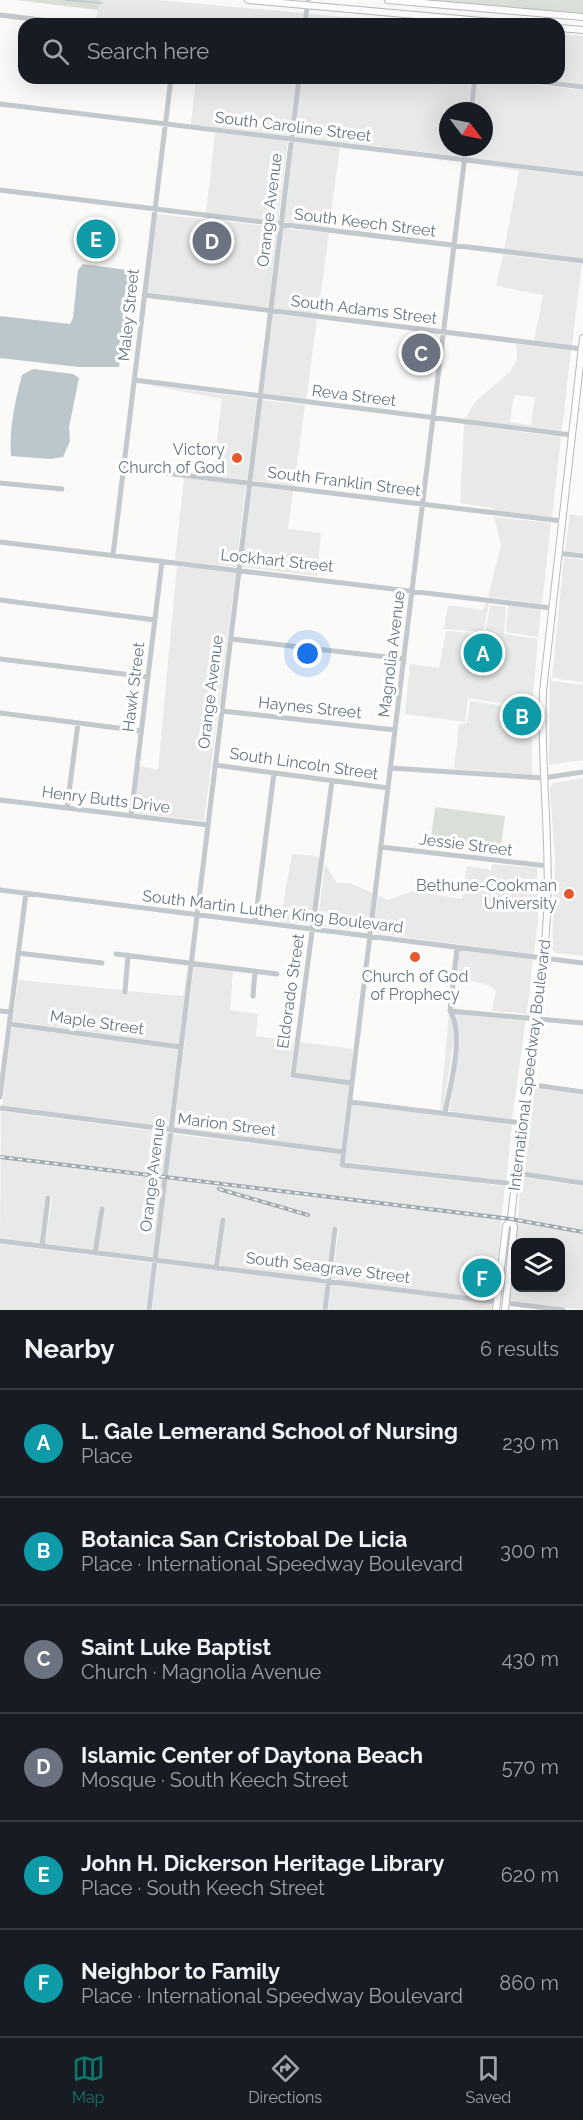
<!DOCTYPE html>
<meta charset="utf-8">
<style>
:root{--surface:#171b24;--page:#20242c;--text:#f1f3f6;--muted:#9ea1a6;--line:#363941;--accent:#0f766e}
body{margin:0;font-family:Raleway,sans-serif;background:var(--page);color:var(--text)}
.controls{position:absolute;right:18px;bottom:18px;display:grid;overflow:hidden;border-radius:12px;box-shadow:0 6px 24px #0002}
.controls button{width:54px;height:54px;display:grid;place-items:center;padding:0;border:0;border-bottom:2px solid var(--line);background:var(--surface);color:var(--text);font:30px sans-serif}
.compass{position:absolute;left:439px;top:102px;width:54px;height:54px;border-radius:50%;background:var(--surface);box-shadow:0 6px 24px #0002;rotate:122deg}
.you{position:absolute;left:308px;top:654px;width:21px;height:21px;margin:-15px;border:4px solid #fff;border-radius:50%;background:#1a73e8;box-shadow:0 0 0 9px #1a73e833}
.badge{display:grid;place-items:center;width:39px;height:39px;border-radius:50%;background:var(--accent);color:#fff;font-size:20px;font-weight:700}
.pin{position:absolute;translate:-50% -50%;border:3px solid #fff;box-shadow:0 2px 6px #0006}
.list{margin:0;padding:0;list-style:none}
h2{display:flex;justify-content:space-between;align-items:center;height:78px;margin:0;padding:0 24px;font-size:26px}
h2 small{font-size:20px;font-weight:400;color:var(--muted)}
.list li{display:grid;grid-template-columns:39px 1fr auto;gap:18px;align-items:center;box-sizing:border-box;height:108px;padding:0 24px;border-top:2px solid var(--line)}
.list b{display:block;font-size:22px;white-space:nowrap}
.list p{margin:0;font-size:20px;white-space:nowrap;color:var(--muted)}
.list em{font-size:20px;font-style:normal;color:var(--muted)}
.icon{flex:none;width:33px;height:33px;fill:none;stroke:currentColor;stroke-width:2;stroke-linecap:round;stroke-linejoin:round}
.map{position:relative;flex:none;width:583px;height:1310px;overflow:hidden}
.search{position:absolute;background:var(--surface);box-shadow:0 6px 24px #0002;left:18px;right:18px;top:18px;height:66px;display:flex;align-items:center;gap:15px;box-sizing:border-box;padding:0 21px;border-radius:18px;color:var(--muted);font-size:22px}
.sheet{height:726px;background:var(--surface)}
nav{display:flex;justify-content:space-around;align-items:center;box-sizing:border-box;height:84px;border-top:2px solid var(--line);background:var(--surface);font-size:16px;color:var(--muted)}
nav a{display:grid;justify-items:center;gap:3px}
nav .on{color:var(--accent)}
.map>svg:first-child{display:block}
.built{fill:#e8e9e9;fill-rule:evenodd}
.green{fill:#dadfd7}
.water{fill:#bbc7cb}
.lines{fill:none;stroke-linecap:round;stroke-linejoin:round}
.stream{stroke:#bbc7cb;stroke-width:1.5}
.major-casing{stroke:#b5babe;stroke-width:8}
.minor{stroke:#c3c8cc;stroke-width:5}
.major{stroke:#fff;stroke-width:6}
.rail-casing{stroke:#a2aab0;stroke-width:4}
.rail{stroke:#fff;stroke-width:1.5;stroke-dasharray:4.5;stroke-linecap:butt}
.poi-dot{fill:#e4582e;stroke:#fff;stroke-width:2}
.labels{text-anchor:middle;stroke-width:6;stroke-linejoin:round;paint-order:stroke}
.street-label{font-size:16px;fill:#657683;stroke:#fff}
.poi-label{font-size:16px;fill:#657683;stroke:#fff;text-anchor:end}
</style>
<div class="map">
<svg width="583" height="1310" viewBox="0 0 583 1310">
<rect width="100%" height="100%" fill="#fafaf8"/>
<path class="built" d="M100 0H157L304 13 302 24H95Z
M309 14 434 24H308Z
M559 34 583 36V84L531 78H559Z
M196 78H296L289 136 191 124Z
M301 78H472L468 111H448V147H463L462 157 294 136Z
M478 78 583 90V171L468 158 469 147H484V111H473Z
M211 132 288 141 278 222 206 213 215 133Z
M294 142 462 162 340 148 329 228 284 222Z
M467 163 583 177V259L504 250 519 171Z
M156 214 278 227 268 308 147 293Z
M283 228 329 233 318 314 273 309Z
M503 255 582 264 572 345 534 341 543 295 496 286Z
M273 314 317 319 306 400 263 395Z
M516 344 571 350 562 431 464 419 477 400 510 372 517 359ZM514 395 535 397 531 425 510 422Z
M143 384 257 399 247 480 184 472H213L222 399Z
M262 400 305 405 294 486 253 480Z
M464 424 561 437 552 517 493 511 492 508 460 503Z
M184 478 246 485 236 567 175 560Z
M252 486 293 491 288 529 321 533 317 576 242 567Z
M570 514 583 516V553L565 551Z
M494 517 551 523 542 604 488 597 501 545Z
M564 557 583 560V682L552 678Z
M177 566 236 572 204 821 134 813 139 766 158 770Z
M486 602 541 609 538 637 506 632 508 606 489 603 483 632 444 629 448 605 483 610Z
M490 605 506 607 504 634 538 639 532 708 468 698 465 722 405 714 410 664 439 668 446 631 485 634Z
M550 675 552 681 583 685V760L549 765Z
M470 701 532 710V775L454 769 459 724 467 723Z
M583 778V956L555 953 552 949 555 861 550 788 553 783Z
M292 854 317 856 320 859 311 925 280 922Z
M325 864 337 883H350L373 893 368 932 317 926Z
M492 864 537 868 538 918 534 954 373 933 378 895 387 900 414 891 462 899 467 866 491 870Z
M459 950 533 959 527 1014 492 1011 496 991 489 985 456 978Z
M188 965 179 1044 13 1021 18 980 123 990 122 994 127 995 128 991 183 996Z
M194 966 233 971 230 1010 258 1014 256 1036 294 1041 290 1074 293 1077 349 1085 341 1149 174 1129Z
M449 1014 452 1019 454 1039 443 1110H440Z
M455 1014 526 1019 512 1119 449 1111 460 1040Z
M12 1027 178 1049 168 1128 2 1106Z
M300 1042 353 1049 350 1080 296 1073Z
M533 1088 583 1095V1180L522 1172Z
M352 1105 512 1124 506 1181 345 1162Z
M1 1111 168 1133 153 1257 98 1251 105 1207 100 1206 93 1250 45 1244 52 1197 46 1195 40 1243 0 1239Z
M173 1134 341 1154 339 1167 344 1168 505 1186 493 1299 332 1279 339 1227 333 1226 326 1278 219 1265 226 1219 221 1217 213 1265 158 1258Z
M521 1177 583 1186V1310L509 1301 516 1243V1288H560V1242H516Z
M0 1244 152 1263 146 1310H0Z
M158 1263 326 1283 322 1310H152Z
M331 1284 492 1304V1310H328Z"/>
<path class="green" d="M15 0H100L98 10Z
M388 0H583V17Z
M435 807 505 816 500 854 430 846Z"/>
<path class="water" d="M83 264 127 270 132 274 119 367H79L0 358V316L70 324 73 318 78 270Z
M33 369 73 374 79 378 69 427 70 441 63 457 51 459 11 456C9 429 15 401 22 375Z"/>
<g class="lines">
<path class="stream" d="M66 0 102 3"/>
<defs>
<path id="major" d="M248 0 515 24
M388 0 583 17
M559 28 583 30
M496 1310 506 1226 511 1219C521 1117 541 1017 547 915 551 840 540 766 543 691L583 338
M505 1310 514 1227 511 1219"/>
</defs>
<use href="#major" class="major-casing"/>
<path class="minor" d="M0 15 75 24
M305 24 308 0
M510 78 583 87
M0 104 583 174
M471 111 475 78
M466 147 342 1165 514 1184
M0 190 583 261
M144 295 582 349
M134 380 571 435
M123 468 562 521
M0 483 62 489
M0 542 551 608
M558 553 583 556
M113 555 171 78
M0 600 155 620
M231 639 404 659
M0 659 148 677
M222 711 395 730
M0 713 141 731
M215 765 388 788
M390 768 543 778 583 772
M332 781 293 1075 352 1083
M0 800 208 825
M67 808 78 723
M131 816 162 561
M381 847 548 866
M0 890 583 963
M255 922 274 773
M18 953 102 963
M116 954 277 974
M125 992 128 955
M253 996 255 971
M0 1011 11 1012
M450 1011 583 1023
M10 1024 181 1047
M527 1084 583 1092
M0 1097 26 893
M350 1102 522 1123
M0 1108 344 1152
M445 1113C450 1086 465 1034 450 1011L457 948
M515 1173 583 1183
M0 1241 497 1302
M42 1246 48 1198
M95 1253 102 1209
M216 1268 223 1220
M506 1303 563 1310
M149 1310 299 78
M325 1310 335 1229"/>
<use href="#major" class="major"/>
<defs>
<path id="rail" d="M0 1157 511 1219 583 1232
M219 1189 308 1215"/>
</defs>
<use href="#rail" class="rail-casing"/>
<use href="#rail" class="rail"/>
</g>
<g class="poi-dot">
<circle cx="237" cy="458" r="6"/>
<circle cx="569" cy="894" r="6"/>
<circle cx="415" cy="957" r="6"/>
</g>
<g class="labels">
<g class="street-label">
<text transform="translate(293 126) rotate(7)" y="6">South Caroline Street</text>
<text transform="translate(269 210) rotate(-83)" y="6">Orange Avenue</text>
<text transform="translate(365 222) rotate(7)" y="6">South Keech Street</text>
<text transform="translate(364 309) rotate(7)" y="6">South Adams Street</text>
<text transform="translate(128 315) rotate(-84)" y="6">Maley Street</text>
<text transform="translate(354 395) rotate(7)" y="6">Reva Street</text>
<text transform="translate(344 481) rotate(7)" y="6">South Franklin Street</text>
<text transform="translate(277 560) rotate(6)" y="6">Lockhart Street</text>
<text transform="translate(391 654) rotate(-83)" y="6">Magnolia Avenue</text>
<text transform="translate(133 687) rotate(-83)" y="6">Hawk Street</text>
<text transform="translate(210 692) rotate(-83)" y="6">Orange Avenue</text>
<text transform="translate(310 707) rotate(6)" y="6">Haynes Street</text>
<text transform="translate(304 763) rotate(8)" y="6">South Lincoln Street</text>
<text transform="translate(106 799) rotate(7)" y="6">Henry Butts Drive</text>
<text transform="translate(466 844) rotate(7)" y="6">Jessie Street</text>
<text transform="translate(273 911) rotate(7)" y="6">South Martin Luther King Boulevard</text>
<text transform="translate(290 991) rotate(-82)" y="6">Eldorado Street</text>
<text transform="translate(97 1022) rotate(8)" y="6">Maple Street</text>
<text transform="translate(529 1065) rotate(-83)" y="6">International Speedway Boulevard</text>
<text transform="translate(227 1124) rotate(7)" y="6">Marion Street</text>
<text transform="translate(152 1175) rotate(-83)" y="6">Orange Avenue</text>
<text transform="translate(328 1267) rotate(7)" y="6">South Seagrave Street</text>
</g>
<g class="poi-label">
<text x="225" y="455">Victory<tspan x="225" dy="18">Church of God</tspan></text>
<text x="557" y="891">Bethune-Cookman<tspan x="557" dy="18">University</tspan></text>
<text x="415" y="982" text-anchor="middle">Church of God<tspan x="415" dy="18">of Prophecy</tspan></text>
</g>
</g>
</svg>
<div class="controls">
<button><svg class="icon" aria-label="layers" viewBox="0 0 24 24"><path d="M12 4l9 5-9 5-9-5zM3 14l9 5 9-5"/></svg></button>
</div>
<svg class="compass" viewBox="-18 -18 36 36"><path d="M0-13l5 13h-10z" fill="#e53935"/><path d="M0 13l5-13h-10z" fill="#9ea1a6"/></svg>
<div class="you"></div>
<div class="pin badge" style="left:483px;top:653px;background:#0f9aa8">A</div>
<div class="pin badge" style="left:522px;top:716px;background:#0f9aa8">B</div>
<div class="pin badge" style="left:421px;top:353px;background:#6b7280">C</div>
<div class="pin badge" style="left:212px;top:241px;background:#6b7280">D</div>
<div class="pin badge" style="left:96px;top:239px;background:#0f9aa8">E</div>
<div class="pin badge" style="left:482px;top:1278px;background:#0f9aa8">F</div>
<div class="search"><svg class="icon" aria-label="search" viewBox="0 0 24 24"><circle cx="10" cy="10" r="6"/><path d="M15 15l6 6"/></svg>Search here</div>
</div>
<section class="sheet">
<h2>Nearby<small>6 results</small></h2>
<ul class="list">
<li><span class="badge" style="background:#0f9aa8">A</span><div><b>L. Gale Lemerand School of Nursing</b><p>Place</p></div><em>230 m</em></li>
<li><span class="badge" style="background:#0f9aa8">B</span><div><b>Botanica San Cristobal De Licia</b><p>Place · International Speedway Boulevard</p></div><em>300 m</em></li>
<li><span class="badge" style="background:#6b7280">C</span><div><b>Saint Luke Baptist</b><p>Church · Magnolia Avenue</p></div><em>430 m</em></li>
<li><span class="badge" style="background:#6b7280">D</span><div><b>Islamic Center of Daytona Beach</b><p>Mosque · South Keech Street</p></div><em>570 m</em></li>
<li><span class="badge" style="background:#0f9aa8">E</span><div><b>John H. Dickerson Heritage Library</b><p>Place · South Keech Street</p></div><em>620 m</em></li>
<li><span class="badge" style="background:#0f9aa8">F</span><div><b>Neighbor to Family</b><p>Place · International Speedway Boulevard</p></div><em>860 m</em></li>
</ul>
</section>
<nav>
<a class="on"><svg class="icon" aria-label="map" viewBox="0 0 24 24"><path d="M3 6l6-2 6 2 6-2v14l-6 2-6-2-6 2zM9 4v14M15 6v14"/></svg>Map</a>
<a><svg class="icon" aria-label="directions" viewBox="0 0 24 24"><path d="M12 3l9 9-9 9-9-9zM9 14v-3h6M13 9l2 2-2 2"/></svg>Directions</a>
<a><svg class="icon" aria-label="saved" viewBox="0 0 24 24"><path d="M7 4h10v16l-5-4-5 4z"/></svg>Saved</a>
</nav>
